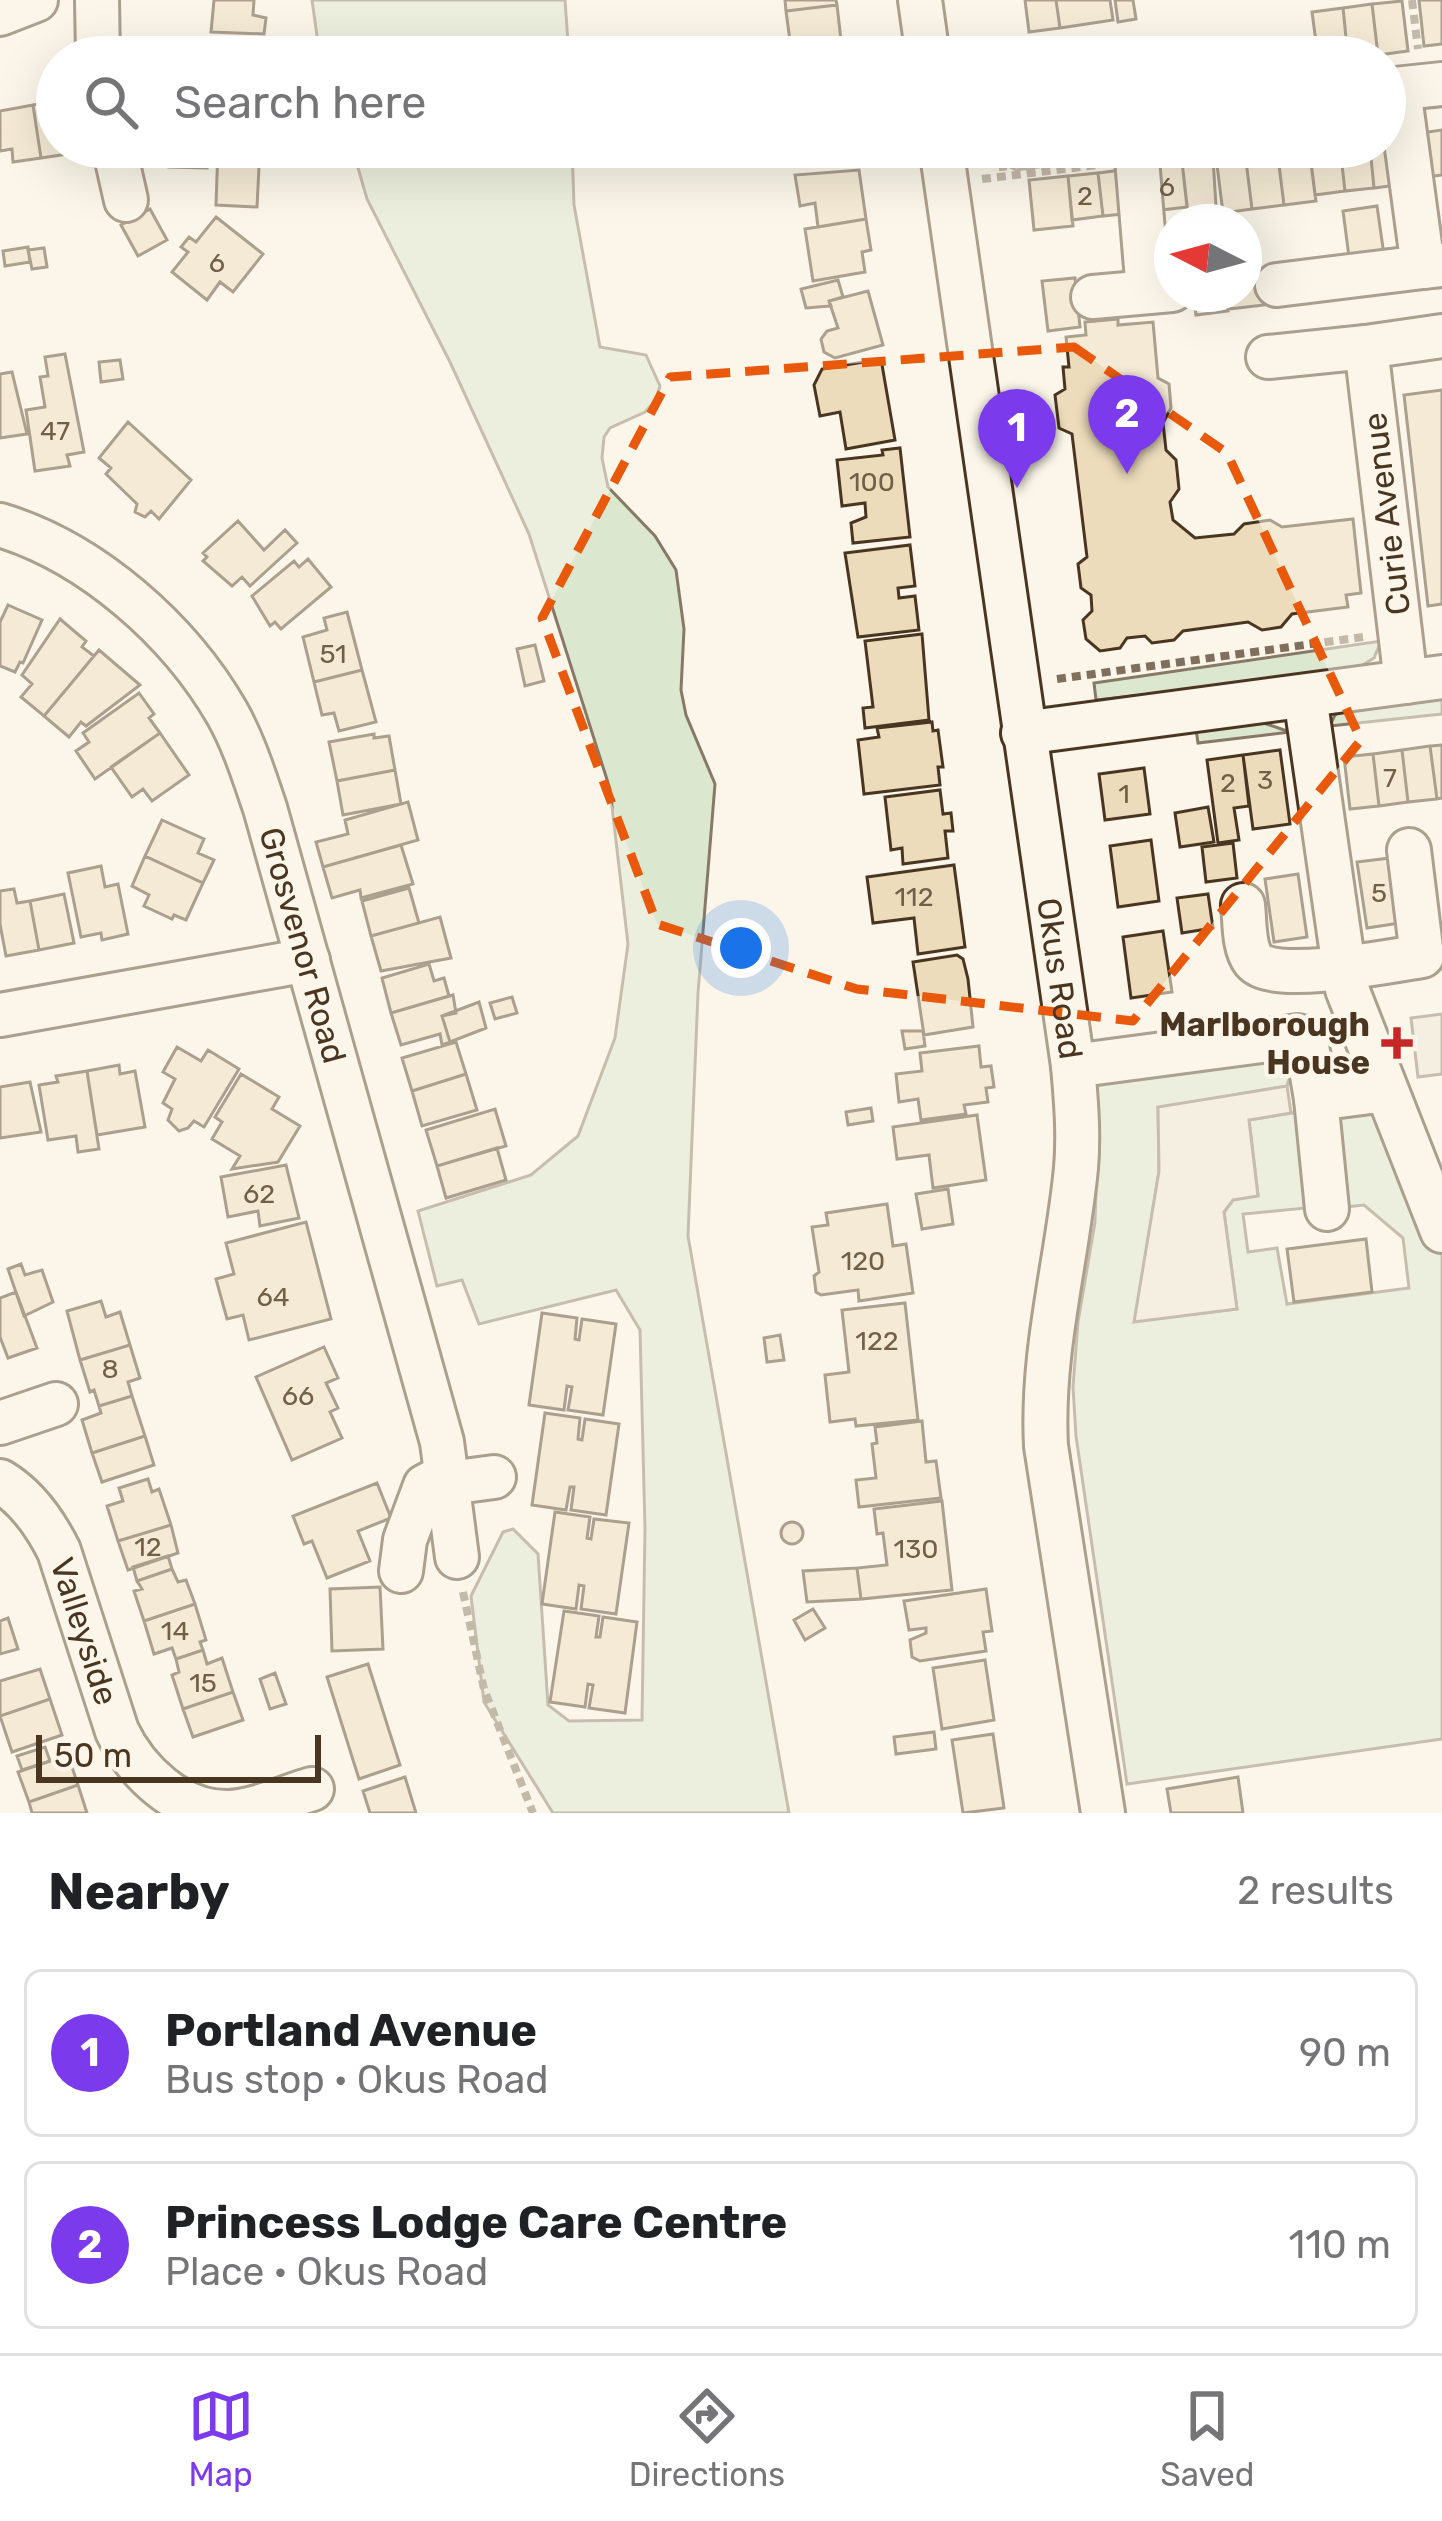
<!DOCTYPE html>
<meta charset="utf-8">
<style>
:root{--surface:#fff;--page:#f2f2f2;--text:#202124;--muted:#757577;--line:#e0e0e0;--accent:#7c3aed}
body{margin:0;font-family:Rubik,sans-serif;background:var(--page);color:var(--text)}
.compass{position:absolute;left:1154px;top:204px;width:108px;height:108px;border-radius:50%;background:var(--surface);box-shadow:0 12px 48px #0002;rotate:276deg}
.scale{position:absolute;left:36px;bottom:30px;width:285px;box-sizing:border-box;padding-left:12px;border:6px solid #4a3520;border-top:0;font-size:33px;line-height:42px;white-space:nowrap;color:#4a3520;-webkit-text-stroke:9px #fbf6e9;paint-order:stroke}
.you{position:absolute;left:741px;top:948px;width:42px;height:42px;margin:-30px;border:9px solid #fff;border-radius:50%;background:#1a73e8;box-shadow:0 0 0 18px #1a73e833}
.badge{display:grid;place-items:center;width:78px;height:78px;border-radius:50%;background:var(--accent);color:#fff;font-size:39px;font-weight:700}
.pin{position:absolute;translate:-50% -99px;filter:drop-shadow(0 3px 6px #0008)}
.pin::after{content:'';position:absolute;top:63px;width:42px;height:36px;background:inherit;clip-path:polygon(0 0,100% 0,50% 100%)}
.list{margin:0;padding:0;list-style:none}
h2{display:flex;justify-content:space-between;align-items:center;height:156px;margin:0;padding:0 48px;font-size:51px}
h2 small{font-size:39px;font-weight:400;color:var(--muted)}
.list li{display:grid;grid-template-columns:78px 1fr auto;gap:36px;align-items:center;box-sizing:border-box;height:168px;margin:0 24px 24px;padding:0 24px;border:3px solid var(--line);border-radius:18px}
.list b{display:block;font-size:45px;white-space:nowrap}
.list p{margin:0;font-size:39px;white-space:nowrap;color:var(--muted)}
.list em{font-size:39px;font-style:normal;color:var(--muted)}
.icon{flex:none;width:66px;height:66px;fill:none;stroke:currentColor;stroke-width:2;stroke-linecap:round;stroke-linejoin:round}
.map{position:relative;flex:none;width:1442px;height:1813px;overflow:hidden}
.search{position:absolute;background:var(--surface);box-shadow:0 12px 48px #0002;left:36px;right:36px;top:36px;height:132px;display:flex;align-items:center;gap:30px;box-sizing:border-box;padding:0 42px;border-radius:66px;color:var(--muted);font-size:45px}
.sheet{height:540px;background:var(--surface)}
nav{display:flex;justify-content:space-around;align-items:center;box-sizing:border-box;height:168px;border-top:3px solid var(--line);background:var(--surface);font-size:33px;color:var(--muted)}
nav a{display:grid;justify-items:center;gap:6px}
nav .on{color:var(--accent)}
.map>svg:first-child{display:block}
.green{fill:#dce7d0;stroke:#887966;stroke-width:3}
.parking{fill:#ede7d9;stroke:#887966;stroke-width:3}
.building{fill:#ecdcbc;stroke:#4a3520;stroke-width:3}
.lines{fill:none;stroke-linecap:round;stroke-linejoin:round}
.minor-casing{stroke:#4a3520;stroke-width:48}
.path{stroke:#7f6f5c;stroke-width:8;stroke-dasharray:9 6;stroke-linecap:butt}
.minor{stroke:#fbf6e9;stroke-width:42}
.marked{fill:none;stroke:#e8590c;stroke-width:9;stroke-dasharray:24 15;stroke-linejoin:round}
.poi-dot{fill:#c62828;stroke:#fbf6e9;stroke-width:4.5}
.labels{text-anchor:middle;stroke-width:9;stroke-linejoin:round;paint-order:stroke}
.number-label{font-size:27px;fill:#725f47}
.street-label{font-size:33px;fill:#4a3520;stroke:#fbf6e9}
.poi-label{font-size:33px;font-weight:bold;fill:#4a3520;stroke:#fbf6e9;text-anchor:end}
</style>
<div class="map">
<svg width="1442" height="1813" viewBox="0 0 1442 1813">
<rect width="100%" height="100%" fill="#fbf6e9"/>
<path class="green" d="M312 0H565L569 57H320Z
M352 147H572L574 205 600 347 646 355 660 386 656 400 645 412 610 428 604 437 602 458 608 487 655 536 676 570 684 629 681 690 686 715 715 784 698 993 688 1236 789 1813H553L484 1702 471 1596 503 1532 513 1529 538 1554 548 1705 569 1721 642 1720 645 1529 640 1330 616 1290 479 1324 462 1280 437 1286 418 1211 531 1175 578 1136 615 1038 628 944 610 789 529 534 450 362 367 199Z
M1044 147H1119L1126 155 1016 170 1008 166 1011 153Z
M1381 641 1374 658 1351 672 1096 700 1094 683Z
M1442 699V714L1330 726 1335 715 1345 709Z
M1258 721 1290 732 1198 743 1196 729Z
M1270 1052 1290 1076 1287 1086 1158 1108 1159 1171 1135 1321 1237 1309 1224 1212 1233 1200 1258 1195 1249 1120 1304 1111 1316 1207 1243 1214 1248 1252 1277 1248 1287 1304 1409 1288 1403 1238 1364 1205 1335 1208 1328 1113 1377 1109 1425 1230 1442 1254V1739L1127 1784 1076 1436 1073 1387 1078 1322 1095 1222 1097 1165 1091 1072Z"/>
<path class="parking" d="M1442 1014V1074L1418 1077 1411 1018Z
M1287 1086 1291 1113 1249 1120 1258 1196 1233 1200 1224 1212 1237 1309 1134 1322 1159 1171 1158 1107Z"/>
<path class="building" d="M214 0H254L253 15 266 18 264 34 211 32Z
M785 0H836L837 5 786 11Z
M1025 0H1056L1060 28 1029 32Z
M1056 0H1110L1113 20 1060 28Z
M1115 0H1133L1136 19 1118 22Z
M1419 0H1442V44L1424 46Z
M1402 1 1408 51 1378 55 1372 4Z
M1372 4 1378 55 1348 57 1343 8Z
M837 5 842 49 792 56 786 11Z
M1343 8 1348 57H1318L1312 12Z
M57 101V147L94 150 41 158 33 105Z
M33 105 41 158 13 162 12 149 0 151V111Z
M1442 130V175L1426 177 1421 133Z
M1385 136 1405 184 1374 188 1370 147H1385Z
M170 147H207V168L169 167Z
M218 147H260L257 207 216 205Z
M805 147H858L859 154 807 161Z
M1309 147H1340L1345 191 1315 195Z
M1309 147 1316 201 1284 205 1277 149Z
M1340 147H1370L1374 188 1345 191Z
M1277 149 1284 205 1252 209 1245 153Z
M1245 153 1252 209 1223 213 1216 157Z
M1213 158 1217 222H1189L1182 162Z
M1182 162 1187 207 1153 211 1147 166Z
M1129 169 1133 213 1103 216 1098 173Z
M859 170 866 219 818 227 815 203 800 206 795 175Z
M1098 173 1103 216 1072 220 1068 176Z
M1068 176 1073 226 1034 230 1029 180Z
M1377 206 1389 290 1354 295 1343 211Z
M150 209 167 240 138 256 121 225Z
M216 217 263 254 233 292 220 282 207 300 172 272 188 252 181 247 189 237 196 242Z
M866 219 871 250 862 252 865 272 813 281 805 229Z
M1255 238 1264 305 1229 309 1228 294H1244V239Z
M28 247 30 262 5 266 3 251Z
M44 248 47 267 32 269 28 250Z
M1075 278 1080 327 1048 331 1042 281Z
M838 280 843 297 829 301 831 306 806 308 801 289Z
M868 291 883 345 835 358 824 352 821 339 827 331 838 328 829 301Z
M1193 294H1226L1228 311 1196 315Z
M1118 319V325L1153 322 1158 378 1169 384 1171 408 1163 423 1166 450 1176 460 1179 489 1170 502 1173 520 1195 538 1234 534 1244 524 1270 520 1282 527 1353 519 1361 593 1346 595 1348 607 1292 614 1281 627 1262 630 1248 622 1183 631 1174 640 1152 643 1145 636 1127 638 1120 648 1100 651 1086 639 1083 620 1092 611 1091 595 1081 588 1078 564 1087 557 1072 434 1059 428 1055 395 1065 389 1063 367H1069L1066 337 1086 335 1085 322Z
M65 354 84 452 67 455 70 466 35 471 26 410 45 407 40 377 48 376 45 357Z
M881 359 895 440 846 449 840 412 820 416 814 385 822 369Z
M120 360 123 379 101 382 99 362Z
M12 372 27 434 0 438V374Z
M1442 390V604L1428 606 1404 395Z
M128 422 191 480 159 519 151 511 145 517 135 512 137 504 106 474 111 468 99 458Z
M900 448 910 537 853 543 851 523 866 517 865 503 842 506 837 460 883 455 882 450Z
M238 521 264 550 285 530 297 543 250 586 242 577 232 586 203 561 207 557 203 553Z
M910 545 915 586 898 588 899 598 915 596 919 630 858 637 845 553Z
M308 559 331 587 281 629 275 622 270 626 252 596 294 561 299 567Z
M8 605 42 620 23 663 20 662 15 672 0 666V622Z
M347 612 362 670 314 682 303 637 327 630 324 618Z
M60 619 86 641 82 647 94 656 44 716 21 697 32 684 22 675Z
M922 634 929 720 865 728 863 708 873 707 865 641Z
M535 645 544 681 525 686 517 649Z
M99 650 140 685 86 726 81 722 69 737 44 716Z
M362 670 376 722 339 731 334 713 322 715 314 682Z
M139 693 154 714 149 718 160 733 95 779 76 751 89 742 83 733Z
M932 722 933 731 938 730 943 767H938L940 785 864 794 858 740 879 737 877 728Z
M160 733 189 775 152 801 143 789 132 797 111 767Z
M374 734V738L389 736 395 770 337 781 329 742Z
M1442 745V798L1437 799 1430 746Z
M1430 746 1437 799 1408 802 1402 750Z
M1280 750 1290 824 1253 829 1243 755Z
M1402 750 1408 802 1379 806 1373 754Z
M1373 754 1379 806 1350 809 1344 757Z
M1243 755 1249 806 1234 808 1239 840 1218 843 1207 760Z
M1144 768 1150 814 1105 820 1099 774Z
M395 770 401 804 343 815 337 781Z
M940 790 943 814 951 813 953 831H945L948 858 903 864 902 848 891 850 885 797Z
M408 802 418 840 323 867 316 842 348 834 345 820Z
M1208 807 1214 842 1180 847 1175 813Z
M162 820 204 839 198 853 214 860 203 883 145 856Z
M1151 840 1159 901 1118 907 1110 846Z
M1233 843 1237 878 1206 882 1202 847Z
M401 845 413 884 361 898 360 890 332 898 323 867Z
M145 856 203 883 186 920 174 915 172 919 144 906 149 895 132 886Z
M1390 858 1400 923 1367 928 1357 862Z
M954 865 965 947 918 954 914 918 873 923 867 877Z
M101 866 105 887 118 884 128 934 102 940 101 933 81 937 68 873Z
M1298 874 1307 937 1274 942 1265 879Z
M409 888 419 923 371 936 362 901Z
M14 889 17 903 30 901 39 950 6 956 0 924V891Z
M64 894 74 943 39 950 30 901Z
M1208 894 1213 928 1182 933 1177 898Z
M440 917 451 958 381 971 371 936Z
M1163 931 1172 992 1131 998 1123 937Z
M957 955 963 959 968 979 973 1027 924 1035 913 962Z
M429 964 434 981 444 978 449 996 391 1013 382 978Z
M453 995 456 1013 442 1016 450 1042 442 1045 440 1034 401 1045 391 1013Z
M512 997 517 1013 495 1019 490 1003Z
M479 1002 486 1028 450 1042 442 1016Z
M902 1031H923L925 1046 905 1049Z
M456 1042 466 1074 412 1091 402 1058Z
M979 1046 981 1067 991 1066 994 1087 986 1088 988 1102 964 1105 966 1114 921 1120 918 1099 899 1102 896 1074 922 1071 920 1053Z
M177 1047 201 1061 208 1050 239 1069 204 1127 194 1121 188 1128 179 1131 168 1120 172 1109 163 1103 175 1079 163 1072Z
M119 1065 120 1074 135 1071 145 1127 97 1135 87 1071Z
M87 1071 99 1149 78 1152 76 1136 48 1140 39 1085 58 1082 56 1076Z
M241 1074 279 1097 272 1109 300 1126 278 1162 232 1169 240 1156 212 1139 222 1122 215 1117Z
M466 1074 477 1110 422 1126 412 1091Z
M30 1082 41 1132 0 1138V1087Z
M871 1108 873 1121 848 1125 846 1112Z
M495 1109 506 1146 437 1166 426 1130Z
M977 1115 986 1180 933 1188 929 1155 897 1159 893 1127Z
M497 1148 506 1180 446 1198 437 1166Z
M286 1165 299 1218 260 1226 258 1211 228 1217 221 1177Z
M948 1189 953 1224 922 1229 916 1194Z
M887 1204 893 1246 906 1244 913 1293 859 1301 858 1290 821 1295 816 1292 814 1276 819 1272 812 1227 828 1225 826 1213Z
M306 1222 331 1319 249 1340 243 1315 227 1319 216 1279 234 1274 226 1243Z
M1366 1239 1372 1292 1294 1302 1287 1249Z
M21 1264 25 1275 42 1270 53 1302 24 1316 8 1269Z
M16 1292 37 1348 8 1358 0 1337V1298Z
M101 1301 106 1317 120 1312 130 1345 80 1360 67 1311Z
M905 1303 918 1420 856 1426 855 1419 830 1422 825 1375 849 1372 842 1310Z
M542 1313 577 1318 575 1339 579 1340 582 1319 616 1324 603 1415 568 1410 572 1387 567 1386 564 1410 529 1405Z
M780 1335 784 1360 767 1362 764 1338Z
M130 1345 140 1378 128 1382 132 1396 99 1406 94 1390 90 1392 80 1360Z
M324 1347 338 1378 326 1383 338 1408 330 1412 342 1438 292 1460 256 1377Z
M132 1396 145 1436 92 1453 82 1420 101 1413 99 1406Z
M545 1413 580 1418 578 1439 582 1440 585 1419 619 1424 606 1515 571 1510 574 1487H570L566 1510 532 1505Z
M922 1421 926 1462 936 1461 941 1498 859 1507 856 1480 876 1478 872 1444 877 1443 875 1427Z
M145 1436 154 1465 102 1482 92 1453Z
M148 1479 152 1492 159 1489 171 1525 118 1541 107 1506 123 1501 119 1488Z
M377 1483 391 1518 358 1531 370 1561 327 1578 312 1541 304 1544 293 1516Z
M942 1501 952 1590 861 1599 857 1568 887 1565 883 1533 877 1534 874 1509Z
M555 1512 590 1517 587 1538 591 1539 594 1519 629 1523 616 1614 581 1609 584 1586 579 1585 576 1609 542 1604Z
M781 1533a11 11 0 1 1 22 0a11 11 0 1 1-22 0Z
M171 1525 178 1553 128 1570 118 1541Z
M168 1556 172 1569 137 1581 133 1567Z
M857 1568 861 1599 807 1602 803 1571Z
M172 1569 178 1582 186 1580 195 1604 144 1621 134 1591 142 1589 137 1581Z
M380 1587 383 1649 332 1651 330 1589Z
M986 1589 992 1631 983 1632 986 1651 920 1661 912 1657 910 1640 926 1633V1628L909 1630 904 1601Z
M195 1604 206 1640 200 1642 203 1650 176 1659 172 1648 154 1654 144 1621Z
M813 1609 825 1628 805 1640 794 1620Z
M564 1611 599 1616 596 1637H600L603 1617 637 1622 625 1713 589 1708 593 1685 588 1684 585 1707 550 1702Z
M8 1618 18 1649 0 1654V1621Z
M203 1650 207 1664 222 1658 233 1692 183 1709 172 1675 179 1672 176 1659Z
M985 1660 994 1720 942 1729 933 1668Z
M368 1664 400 1765 359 1779 327 1677Z
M40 1669 50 1699 0 1716V1681Z
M275 1673 286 1704 270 1709 260 1679Z
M233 1692 243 1720 193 1737 183 1709Z
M50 1699 62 1735 12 1752 0 1716Z
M934 1732 936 1749 896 1754 894 1737Z
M993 1734 1004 1808 963 1813 952 1740Z
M45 1747 50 1761 22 1770 17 1756Z
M68 1755 78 1785 29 1802 18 1772Z
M405 1777 416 1813H370L363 1791Z
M1238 1777 1243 1813H1171L1167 1789Z
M78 1785 87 1813H32L29 1802Z"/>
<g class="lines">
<defs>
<g id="minor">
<path d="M97 0 98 57"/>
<path d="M920 0 928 57"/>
<path d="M0 14 36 0"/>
<path d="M1399 89 1423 267 1442 265"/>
<path d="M1385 90 1442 84"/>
<path d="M114 147 126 200"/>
<path id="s1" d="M941 147 1073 1066C1076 1100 1079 1134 1076 1168 1067 1262 1041 1351 1046 1446L1103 1813"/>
<path d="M1136 147 1148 292"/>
<path d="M1277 285 1423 267"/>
<path d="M1093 297 1172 290"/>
<path d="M1268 357 1366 347"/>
<path id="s2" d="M0 525C92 553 179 630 227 713 244 743 254 776 265 808L442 1442 457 1557"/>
<path d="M1406 682 1366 347 1442 336"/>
<path d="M1305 696 1347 989 1442 1231"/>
<path d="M1023 733 1442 677"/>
<path d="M1243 905C1245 921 1243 947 1254 961 1273 984 1391 961 1422 956L1409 850"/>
<path d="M0 1015 308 960"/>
<path d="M1073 1066 1298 1036 1306 1040 1316 1099"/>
<path d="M1327 1209 1316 1099 1386 1090"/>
<path d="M0 1423 56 1404"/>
<path id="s3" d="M0 1481C27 1497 45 1523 59 1551L117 1731C136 1771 178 1813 228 1812 255 1811 285 1797 312 1789"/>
<path d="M449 1483 494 1477"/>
<path d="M401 1571 405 1540 425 1486 448 1474"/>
</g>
</defs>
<use href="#minor" class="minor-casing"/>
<path class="path" d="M1412 0 1418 49
M1000 147 1004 176
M1173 155 1243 147
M982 179 1098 165
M1057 679 1363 637
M463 1592 484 1689 533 1813"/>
<use href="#minor" class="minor"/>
</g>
<path d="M0 0H1442V1813H0ZM1074 347 1227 453 1361 740 1133 1021 857 989 657 924 542 618 670 377Z" fill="#fbf6e9" fill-opacity=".55" fill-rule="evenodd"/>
<path class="marked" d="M1074 347 1227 453 1361 740 1133 1021 857 989 657 924 542 618 670 377Z"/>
<path class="poi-dot" d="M1391 1025h12v12h12v12h-12v12h-12v-12h-12v-12h12z"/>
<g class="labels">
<g class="number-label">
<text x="1167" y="196">6</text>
<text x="1085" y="205">2</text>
<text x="217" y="272">6</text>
<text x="55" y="440">47</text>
<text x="872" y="491">100</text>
<text x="333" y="663">51</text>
<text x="1390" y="787">7</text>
<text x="1265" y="789">3</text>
<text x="1228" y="792">2</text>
<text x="1124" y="803">1</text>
<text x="1379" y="902">5</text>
<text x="914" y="906">112</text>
<text x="259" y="1203">62</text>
<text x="863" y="1270">120</text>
<text x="273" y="1306">64</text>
<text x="877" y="1350">122</text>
<text x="110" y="1378">8</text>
<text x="298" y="1405">66</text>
<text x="148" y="1556">12</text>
<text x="916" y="1558">130</text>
<text x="175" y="1640">14</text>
<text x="203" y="1692">15</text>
</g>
<g class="street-label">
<text transform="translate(1386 514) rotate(-97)" y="12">Curie Avenue</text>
<text dy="12" stroke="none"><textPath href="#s2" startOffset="546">Grosvenor Road</textPath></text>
<text dy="12" stroke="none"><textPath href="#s1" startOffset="840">Okus Road</textPath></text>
<text dy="12" stroke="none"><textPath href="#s3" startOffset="177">Valleyside</textPath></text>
</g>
<g class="poi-label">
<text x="1370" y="1036">Marlborough<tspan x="1370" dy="38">House</tspan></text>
</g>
</g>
</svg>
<svg class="compass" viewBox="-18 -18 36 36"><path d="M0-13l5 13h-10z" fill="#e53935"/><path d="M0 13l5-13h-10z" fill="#757577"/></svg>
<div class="scale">50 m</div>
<div class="you"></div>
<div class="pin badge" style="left:1017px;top:488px">1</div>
<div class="pin badge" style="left:1127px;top:474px">2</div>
<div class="search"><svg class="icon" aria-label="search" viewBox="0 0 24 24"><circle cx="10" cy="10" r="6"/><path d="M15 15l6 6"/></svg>Search here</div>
</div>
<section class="sheet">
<h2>Nearby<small>2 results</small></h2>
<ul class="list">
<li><span class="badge">1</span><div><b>Portland Avenue</b><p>Bus stop · Okus Road</p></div><em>90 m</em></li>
<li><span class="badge">2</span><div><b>Princess Lodge Care Centre</b><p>Place · Okus Road</p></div><em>110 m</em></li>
</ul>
</section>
<nav>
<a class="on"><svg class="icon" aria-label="map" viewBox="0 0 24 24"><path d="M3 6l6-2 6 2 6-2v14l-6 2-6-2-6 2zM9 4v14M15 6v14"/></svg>Map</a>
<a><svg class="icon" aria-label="directions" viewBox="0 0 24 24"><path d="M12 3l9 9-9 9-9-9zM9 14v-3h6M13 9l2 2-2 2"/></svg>Directions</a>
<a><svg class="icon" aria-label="saved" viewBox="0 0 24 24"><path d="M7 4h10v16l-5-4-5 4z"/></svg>Saved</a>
</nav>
